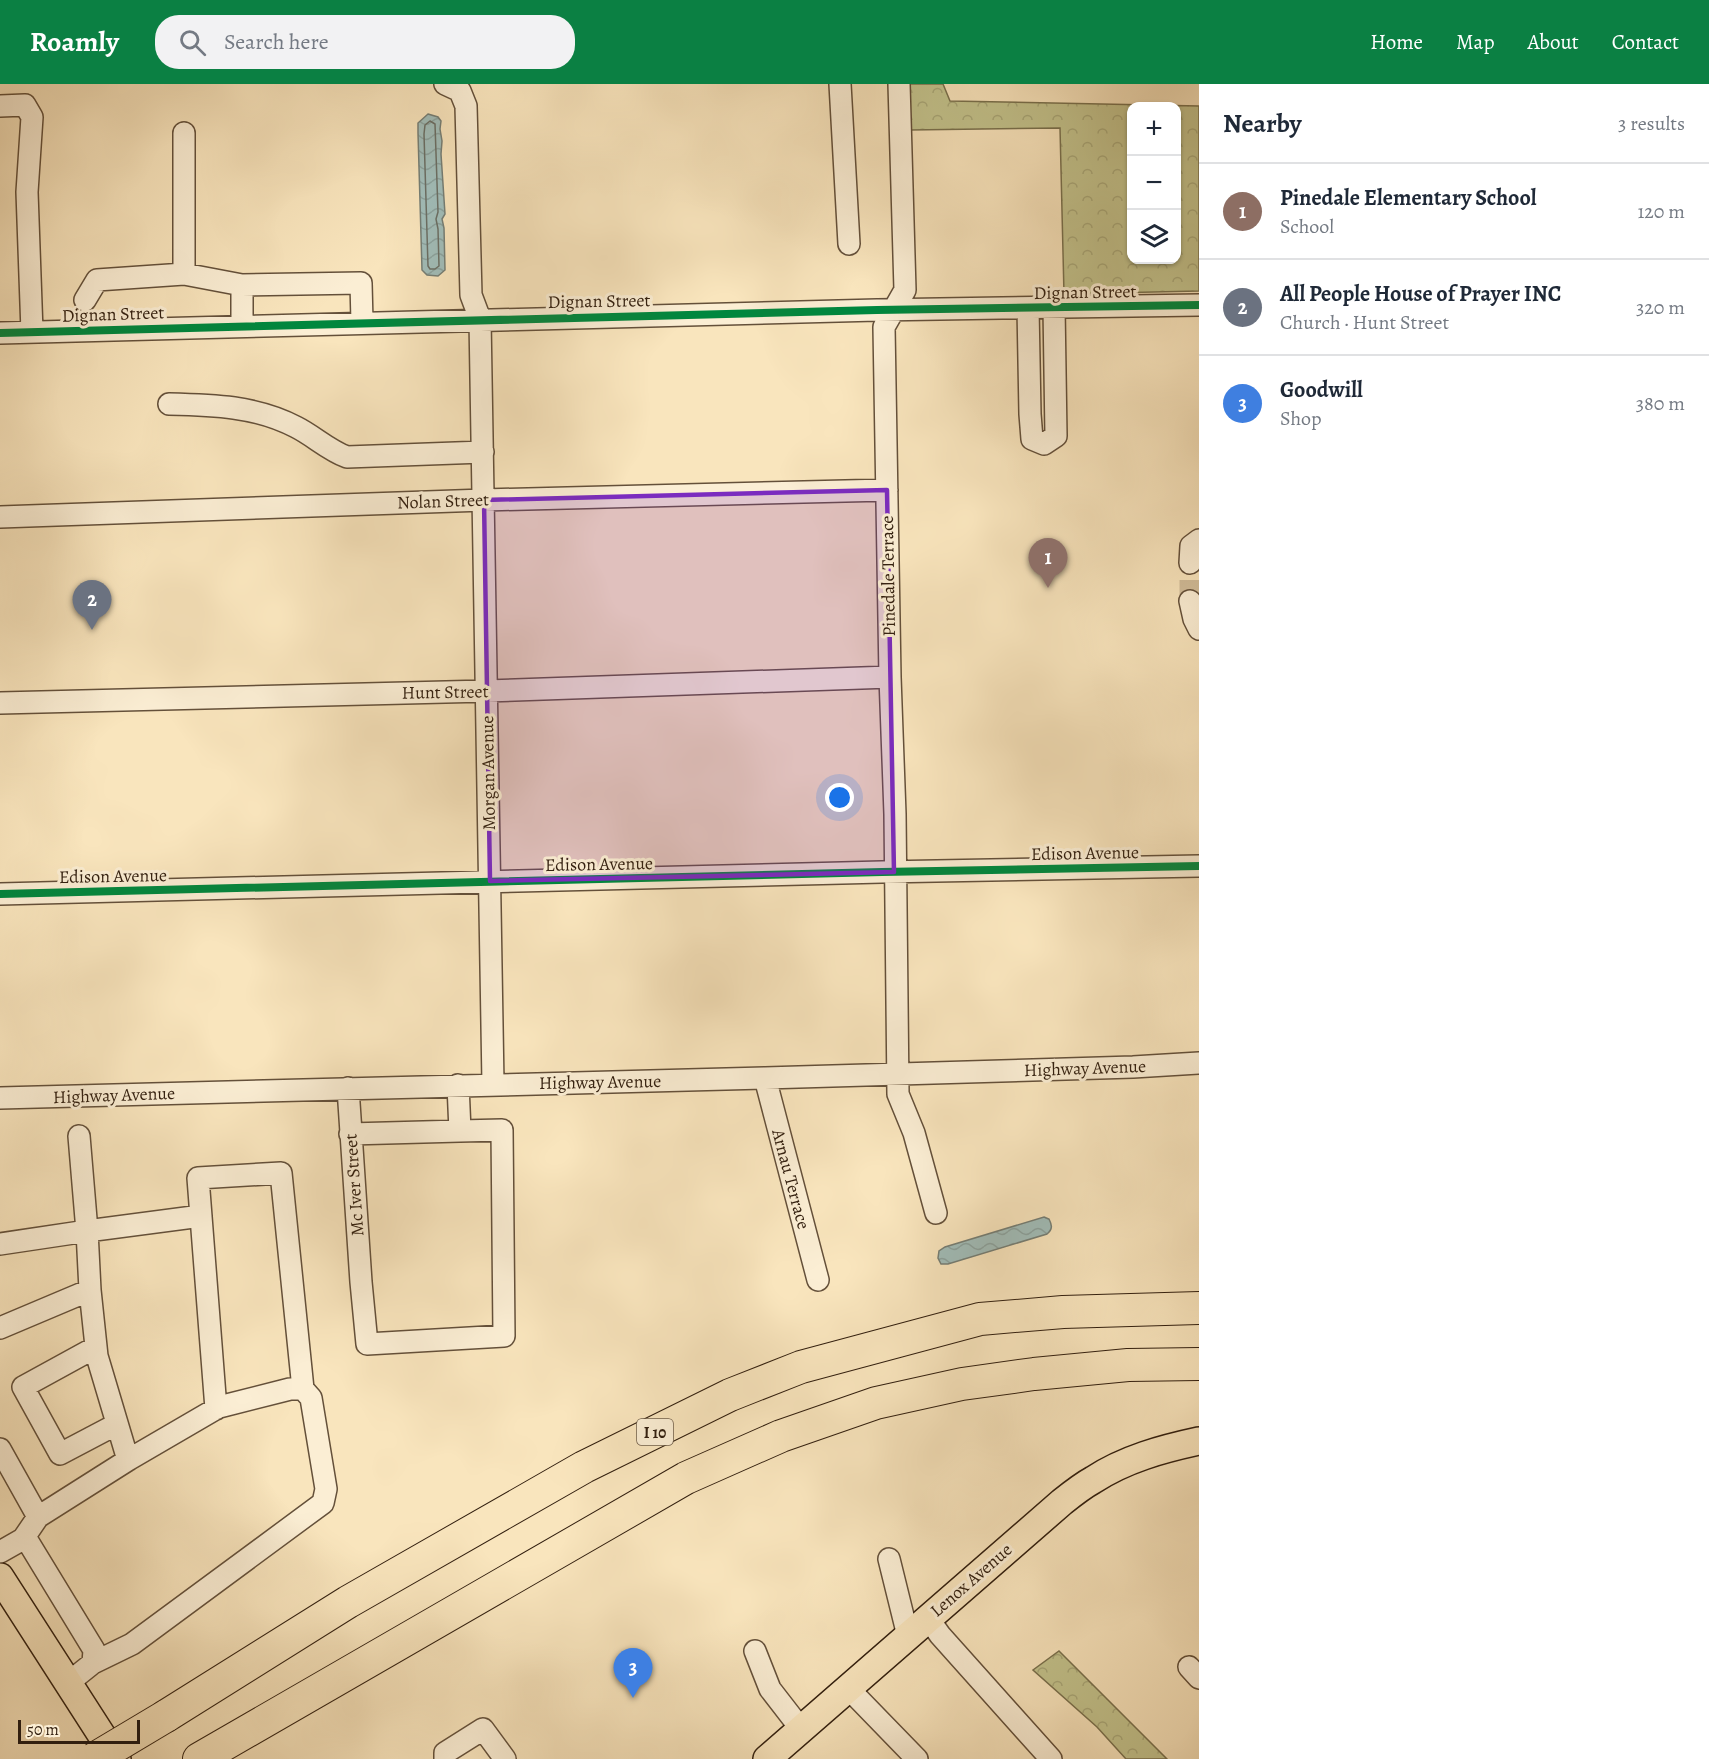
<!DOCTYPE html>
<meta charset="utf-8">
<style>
:root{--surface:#fff;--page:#f2f2f3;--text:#1f2937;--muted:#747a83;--line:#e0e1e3;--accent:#0b8043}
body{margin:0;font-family:Alegreya,serif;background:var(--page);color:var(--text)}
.controls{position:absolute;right:18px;top:18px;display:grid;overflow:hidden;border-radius:12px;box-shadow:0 2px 4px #0004}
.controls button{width:54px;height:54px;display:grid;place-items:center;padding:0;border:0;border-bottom:2px solid var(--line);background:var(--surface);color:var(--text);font:30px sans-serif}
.scale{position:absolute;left:18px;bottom:15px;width:122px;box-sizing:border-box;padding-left:6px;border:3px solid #321f0f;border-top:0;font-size:16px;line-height:21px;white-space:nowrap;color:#321f0f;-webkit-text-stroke:4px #fbeed4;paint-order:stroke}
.you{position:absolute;left:840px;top:714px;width:21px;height:21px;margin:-15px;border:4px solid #fff;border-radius:50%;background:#1a73e8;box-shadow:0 0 0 9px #1a73e833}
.badge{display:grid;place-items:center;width:39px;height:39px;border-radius:50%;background:var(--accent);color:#fff;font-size:20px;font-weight:700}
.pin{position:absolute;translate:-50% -50px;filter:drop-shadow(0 2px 3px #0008)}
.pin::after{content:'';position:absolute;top:32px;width:21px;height:18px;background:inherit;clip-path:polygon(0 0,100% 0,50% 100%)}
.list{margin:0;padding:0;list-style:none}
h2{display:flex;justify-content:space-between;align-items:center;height:78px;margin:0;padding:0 24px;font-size:26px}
h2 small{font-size:20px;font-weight:400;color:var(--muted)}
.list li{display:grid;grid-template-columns:39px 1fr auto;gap:18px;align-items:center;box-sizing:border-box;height:96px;padding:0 24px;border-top:2px solid var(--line)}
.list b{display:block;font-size:22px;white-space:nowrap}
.list p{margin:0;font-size:20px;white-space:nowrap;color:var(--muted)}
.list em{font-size:20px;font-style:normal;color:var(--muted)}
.icon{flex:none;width:33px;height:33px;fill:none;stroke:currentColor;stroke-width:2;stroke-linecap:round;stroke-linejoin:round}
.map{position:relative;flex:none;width:1199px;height:1675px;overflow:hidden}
header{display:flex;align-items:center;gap:36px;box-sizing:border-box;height:84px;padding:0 30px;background:var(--accent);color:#fff}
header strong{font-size:28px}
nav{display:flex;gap:33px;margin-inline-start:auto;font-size:21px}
.search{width:420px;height:54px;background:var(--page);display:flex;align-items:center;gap:15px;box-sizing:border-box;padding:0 21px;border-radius:24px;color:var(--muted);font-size:22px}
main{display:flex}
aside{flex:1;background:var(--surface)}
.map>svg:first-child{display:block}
.forest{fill:url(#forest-crowns);stroke:#7a714e;stroke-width:1.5;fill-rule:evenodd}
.water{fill:url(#water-waves);stroke:#757e75;stroke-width:1.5}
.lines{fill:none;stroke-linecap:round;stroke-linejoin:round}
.shore{stroke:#6a6e64;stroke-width:1.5}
.minor-tunnel{stroke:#d1bd9a;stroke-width:21;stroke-dasharray:21 10;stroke-linecap:butt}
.minor-casing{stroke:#64503a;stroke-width:24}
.major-casing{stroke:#321f0f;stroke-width:30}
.highway-casing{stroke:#321f0f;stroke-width:34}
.minor{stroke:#fbeed4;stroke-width:21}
.major{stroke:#f9e5bd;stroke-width:27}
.highway{stroke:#f9e5bd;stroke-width:32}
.highway-bridge-casing{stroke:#321f0f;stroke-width:34;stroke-linecap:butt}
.highway-bridge{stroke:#f9e5bd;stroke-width:32}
.cycleway-casing{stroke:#fbeed4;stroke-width:11}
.cycleway{stroke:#00873e;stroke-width:8}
.marked{fill:#7b2cbf;fill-opacity:0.2;stroke:#7b2cbf;stroke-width:4.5;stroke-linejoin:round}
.labels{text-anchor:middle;stroke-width:6;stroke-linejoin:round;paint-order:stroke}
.shield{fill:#fbeed4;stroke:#6e5d4a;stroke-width:1.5}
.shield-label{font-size:16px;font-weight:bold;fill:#321f0f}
.street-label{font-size:18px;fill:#321f0f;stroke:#fbeed4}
</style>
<header>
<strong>Roamly</strong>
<div class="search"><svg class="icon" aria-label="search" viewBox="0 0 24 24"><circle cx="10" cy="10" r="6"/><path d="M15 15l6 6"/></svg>Search here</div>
<nav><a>Home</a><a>Map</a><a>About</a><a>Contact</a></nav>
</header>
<main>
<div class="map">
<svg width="1199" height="1675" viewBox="0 0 1199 1675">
<defs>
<pattern id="forest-crowns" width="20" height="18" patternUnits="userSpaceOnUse" patternTransform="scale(1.5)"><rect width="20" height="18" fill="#c3c38d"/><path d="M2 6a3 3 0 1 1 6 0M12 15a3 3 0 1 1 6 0" fill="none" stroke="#a8a778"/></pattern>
<pattern id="water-waves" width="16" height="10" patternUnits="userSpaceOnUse" patternTransform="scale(1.5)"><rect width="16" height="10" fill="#a1bdb9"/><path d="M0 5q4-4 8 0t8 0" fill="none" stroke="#8ba29e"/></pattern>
</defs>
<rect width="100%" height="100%" fill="#f9e5bd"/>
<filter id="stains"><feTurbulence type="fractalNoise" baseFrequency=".00333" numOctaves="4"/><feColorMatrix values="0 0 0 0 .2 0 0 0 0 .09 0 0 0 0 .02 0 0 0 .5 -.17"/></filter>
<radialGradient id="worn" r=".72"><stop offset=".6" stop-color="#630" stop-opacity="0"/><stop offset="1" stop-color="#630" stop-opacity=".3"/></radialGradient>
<path class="forest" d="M910 0H943L950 17 1199 22V207L1064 210 1060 44 910 46ZM1132 22H1176V176H1132Z
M1059 1567 1167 1675H1126L1097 1643 1033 1586Z"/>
<path class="water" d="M428 30 438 33 441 37 440 45 442 57 441 70 445 130 442 135 444 144 445 186 438 192 427 191 422 186 418 49V39Z
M1044 1133 1049 1135C1052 1141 1053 1145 1047 1150L948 1180H941L938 1174 939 1167 945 1163Z"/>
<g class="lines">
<path class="shore" d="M430 37 435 40 438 128 436 135 438 145 439 182 435 185H430L428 182 424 50 425 41Z"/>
<path class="minor-tunnel" d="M1190 517V479"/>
<defs>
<path id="minor" d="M445 0 460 7 466 22 471 211 480 235 493 1000
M840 0 849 160
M899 0 905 206 884 243 890 593 895 730 898 1010 914 1049 936 1129
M0 22 25 21 32 33 27 108 32 248
M184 49V190L242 201
M85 216 97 196 184 190
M1028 224 1030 330 1032 355 1044 360 1056 352 1054 223
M242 242V201L361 199 362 238
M0 249 877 226 1199 221
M169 320C213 321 256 322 296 343 314 352 328 366 347 373L483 368
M0 433 484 416 887 406
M1190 479 1191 462 1199 456
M1190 517 1194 535 1199 545
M0 619 486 607 890 593
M0 810 882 788 1199 782
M765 994 818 1196
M348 1004 361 1198 367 1260 504 1252 502 1046 460 1047 458 1001
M0 1014 765 994 1133 983 1199 979
M350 1050 460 1047
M79 1052 87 1147 201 1132
M0 1160 87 1147 90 1206 97 1272 128 1376
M0 1244 90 1206
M96 1263 23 1303 60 1370 117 1340
M216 1325 198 1094 281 1089 303 1305
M0 1365 38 1433
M23 1455 38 1433 128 1376 219 1323 290 1305H303L311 1314 326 1405 323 1419 132 1560 93 1579
M0 1468 23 1455 27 1456 94 1566 93 1579 68 1599
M889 1475 908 1552
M928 1534 940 1551 1051 1675
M755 1567 770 1605 801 1645
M1189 1583 1199 1594
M848 1604 917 1675
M445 1675V1669L483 1645 505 1675"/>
<path id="major" d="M0 1493 117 1675
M767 1675 1062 1418C1072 1410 1082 1402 1093 1396 1125 1375 1162 1365 1199 1357"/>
<path id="highway" d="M166 1632 348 1518 584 1383 730 1311 801 1283 980 1235 1063 1228 1199 1224
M199 1675 686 1394 781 1352 876 1319 962 1300 1034 1290 1128 1281 1199 1280"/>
</defs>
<use href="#minor" class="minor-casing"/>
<use href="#major" class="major-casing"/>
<use href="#highway" class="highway-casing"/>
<use href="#minor" class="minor"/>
<use href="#major" class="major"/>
<use href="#highway" class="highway"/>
<defs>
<path id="highway-bridge" d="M94 1675 166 1632"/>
</defs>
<use href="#highway-bridge" class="highway-bridge-casing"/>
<use href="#highway-bridge" class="highway-bridge"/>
<defs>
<path id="cycleway" d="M0 249 877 226 1199 221
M0 810 882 788 1199 782"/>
</defs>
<use href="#cycleway" class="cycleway-casing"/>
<use href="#cycleway" class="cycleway"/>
</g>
<path class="marked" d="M887 406 894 788 490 797 484 416Z"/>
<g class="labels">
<rect class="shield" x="637" y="1335" width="36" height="26" rx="4.5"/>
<g class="shield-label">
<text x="655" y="1354">I 10</text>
</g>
<g class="street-label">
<text transform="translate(1085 208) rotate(-1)" y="6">Dignan Street</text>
<text transform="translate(599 217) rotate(-1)" y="6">Dignan Street</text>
<text transform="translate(113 230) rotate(-2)" y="6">Dignan Street</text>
<text transform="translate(443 417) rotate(-2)" y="6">Nolan Street</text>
<text transform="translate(888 492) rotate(-91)" y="6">Pinedale Terrace</text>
<text transform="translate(445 608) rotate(-1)" y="6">Hunt Street</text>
<text transform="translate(488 689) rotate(-91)" y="6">Morgan Avenue</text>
<text transform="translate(1085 769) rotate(-1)" y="6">Edison Avenue</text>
<text transform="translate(599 780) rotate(-1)" y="6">Edison Avenue</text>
<text transform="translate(113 792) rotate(-1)" y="6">Edison Avenue</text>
<text transform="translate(1085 984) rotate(-2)" y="6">Highway Avenue</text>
<text transform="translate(600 998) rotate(-1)" y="6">Highway Avenue</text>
<text transform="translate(114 1011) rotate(-2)" y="6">Highway Avenue</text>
<text transform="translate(791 1095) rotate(75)" y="6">Arnau Terrace</text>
<text transform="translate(354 1101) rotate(-94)" y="6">Mc Iver Street</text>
<text transform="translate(971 1496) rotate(-41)" y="6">Lenox Avenue</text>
</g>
</g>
<rect width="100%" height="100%" filter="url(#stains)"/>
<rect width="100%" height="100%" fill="url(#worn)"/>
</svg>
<div class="controls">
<button>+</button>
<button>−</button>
<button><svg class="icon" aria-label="layers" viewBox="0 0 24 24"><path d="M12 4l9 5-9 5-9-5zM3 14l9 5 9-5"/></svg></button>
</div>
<div class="scale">50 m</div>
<div class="you"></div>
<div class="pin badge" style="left:1048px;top:504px;background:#8d6e63">1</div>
<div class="pin badge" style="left:92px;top:546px;background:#6b7280">2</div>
<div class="pin badge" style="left:633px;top:1614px;background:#3f7fe0">3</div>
</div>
<aside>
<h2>Nearby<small>3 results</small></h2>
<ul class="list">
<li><span class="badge" style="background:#8d6e63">1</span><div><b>Pinedale Elementary School</b><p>School</p></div><em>120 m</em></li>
<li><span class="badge" style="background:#6b7280">2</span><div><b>All People House of Prayer INC</b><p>Church · Hunt Street</p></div><em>320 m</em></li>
<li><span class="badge" style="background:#3f7fe0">3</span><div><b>Goodwill</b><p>Shop</p></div><em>380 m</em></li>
</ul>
</aside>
</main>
